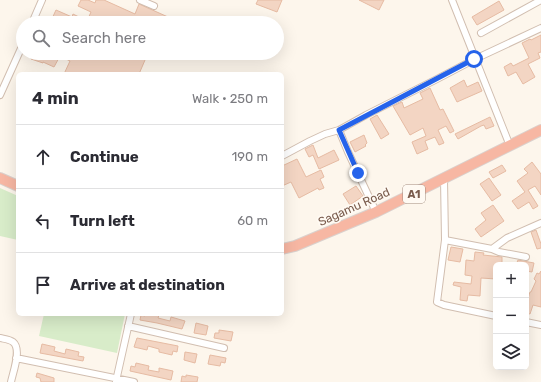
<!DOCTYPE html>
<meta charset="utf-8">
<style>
:root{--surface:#fff;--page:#f7f7f7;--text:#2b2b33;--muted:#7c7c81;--line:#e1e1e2}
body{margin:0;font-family:Rubik,sans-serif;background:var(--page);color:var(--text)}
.controls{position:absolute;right:12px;bottom:12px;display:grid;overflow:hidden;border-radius:6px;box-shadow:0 4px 16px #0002}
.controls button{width:36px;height:36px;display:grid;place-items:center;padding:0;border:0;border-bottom:1px solid var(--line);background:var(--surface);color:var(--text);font:20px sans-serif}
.stop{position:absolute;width:12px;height:12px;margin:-9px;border:3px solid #2563eb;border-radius:50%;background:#fff}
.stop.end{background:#2563eb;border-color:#fff;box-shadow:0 1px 4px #0008}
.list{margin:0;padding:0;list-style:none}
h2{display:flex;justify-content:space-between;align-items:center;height:52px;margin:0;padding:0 16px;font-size:17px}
h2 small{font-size:13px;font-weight:400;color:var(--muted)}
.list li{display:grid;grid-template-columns:26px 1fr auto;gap:12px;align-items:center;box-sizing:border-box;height:64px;padding:0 16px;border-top:1px solid var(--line)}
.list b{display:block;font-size:15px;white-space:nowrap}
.list em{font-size:13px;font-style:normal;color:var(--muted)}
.icon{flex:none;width:22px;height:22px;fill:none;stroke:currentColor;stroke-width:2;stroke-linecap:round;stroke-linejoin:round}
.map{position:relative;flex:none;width:541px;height:382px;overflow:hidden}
.search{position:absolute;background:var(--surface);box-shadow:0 4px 16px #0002;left:16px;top:16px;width:268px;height:44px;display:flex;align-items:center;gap:10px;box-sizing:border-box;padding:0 14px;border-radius:22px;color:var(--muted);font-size:15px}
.panel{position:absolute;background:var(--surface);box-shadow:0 4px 16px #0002;left:16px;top:72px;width:268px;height:244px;border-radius:6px}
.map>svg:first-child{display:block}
.green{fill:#d8ecc9}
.building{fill:#f3d5c3;stroke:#e6bba3}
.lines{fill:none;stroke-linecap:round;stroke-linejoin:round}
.minor-casing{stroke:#d1beb0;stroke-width:8}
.highway-casing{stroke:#dad1cd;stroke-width:12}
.minor{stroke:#fff;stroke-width:6}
.highway{stroke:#f7b7a3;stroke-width:10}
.route{stroke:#2563eb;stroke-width:5}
.labels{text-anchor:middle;stroke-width:3.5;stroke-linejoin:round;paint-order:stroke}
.shield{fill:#fffaf3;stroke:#a28b7f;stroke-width:1}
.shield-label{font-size:11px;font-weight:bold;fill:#7a5c4d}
.street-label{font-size:12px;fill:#7a5c4d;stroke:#fffaf3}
</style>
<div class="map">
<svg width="541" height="382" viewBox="0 0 541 382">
<rect width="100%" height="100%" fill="#fdf6ec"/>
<path class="green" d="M0 188 18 196V240L0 236Z
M44 314H125L117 353 39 336Z"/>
<path class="building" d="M81 0H88L95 3 96 0H104L135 14 139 4 168 17 165 23H50L56 10 72 17 73 14 87 21 91 12 78 6Z
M258 0H282L277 12 256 4Z
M359 0H384L379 10Z
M499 1 504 10 477 25 472 17Z
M541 35V52L538 53 540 58 528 64 535 77 523 84 516 72 508 76 504 67 511 63 513 66 529 58 522 43 530 39 531 40Z
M33 53H45L54 57 55 54 52 53H148L139 74H64L70 61 60 56 54 67 43 62V63L31 59Z
M464 80 467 87 478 82 482 91 457 102 450 88Z
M430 88 440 110 443 109 454 131 450 133 446 126 438 130 444 143 439 145 435 137 425 141 428 149 417 154 412 142 426 136 423 128 410 135 393 106 402 102 404 108 423 99 420 93Z
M377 115 389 134 381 139 370 119Z
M490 117 494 126 486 129 484 125 481 126 458 139 455 134Z
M364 135 367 143 365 145 366 146 355 152 350 142Z
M313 145 318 158 334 150 339 160 319 169 313 155 309 157 305 149Z
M297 159 306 177 321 170 324 177 320 179 324 188 319 190 318 188 299 198 291 182 282 186V166Z
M532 162 541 174V195L535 186 528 190 538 206 533 209 529 202 518 209 512 201 525 192 517 181 528 173 524 169Z
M502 165 506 171 493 178 489 172Z
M489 178 501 195 492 201 480 184Z
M356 186 363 196 350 205 343 194Z
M493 205 504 221 481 237 475 229 486 220 481 213Z
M536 230 541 244V248L537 249 531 232Z
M451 247 463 249 460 262 448 260Z
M475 252 484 253 483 255 502 257V265H496V279L481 278 480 296 468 295 467 301 460 300 461 287 453 285 454 282 471 284 472 276 465 275 466 260 474 261Z
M518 260 534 263 532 272 526 271V265H516Z
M541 271V307L533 305 530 314 526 313V304L530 292H531L536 281 534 279 537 273 539 274Z
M145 314 159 315 158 318 170 321 171 317 185 321 182 329 157 323 140 320 141 315 145 316Z
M196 323 208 326 206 335 194 333Z
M219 330 233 332 231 341 214 338 215 333H219Z
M137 338 178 346 177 352 173 351 172 355 159 352V349L148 346 147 350 134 347Z
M42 344 55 347 54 351 65 354 66 349 79 352 78 356 84 357 83 361 40 353Z
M185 352 197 354 195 363 184 360Z
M210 355 226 358 225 363 221 362 220 366 208 364Z
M136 363 149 366 148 370 159 372V368L173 371 171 380 130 371 131 366 135 367Z
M37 373 54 378V382H41L40 378 36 377Z
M186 375 198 377 197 382H181L182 376 186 377Z"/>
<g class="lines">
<defs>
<path id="minor" d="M140 0 154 6
M452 0 510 146
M32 23 42 0
M481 33 541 0
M0 95 23 44
M339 130 348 152 376 212
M282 156 310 141 325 134 339 130 366 115 437 79 475 59 541 28
M444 179 445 240 437 302 444 305 496 316
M445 240 492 249 507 238 541 223
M492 249 499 252 526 257
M526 322 541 325
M128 326 224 348
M0 338C4 339 9 339 13 342 22 349 13 372 11 382
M16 358 134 382
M116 381 131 314"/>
<path id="highway" d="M0 178 18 186
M282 249 295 246 376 212 541 130"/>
</defs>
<use href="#minor" class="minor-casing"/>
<use href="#highway" class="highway-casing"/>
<use href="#minor" class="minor"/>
<use href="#highway" class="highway"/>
</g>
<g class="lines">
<path class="route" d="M358 173 339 130 474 59"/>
</g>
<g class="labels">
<rect class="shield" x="403" y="185" width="22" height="18" rx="3"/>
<g class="shield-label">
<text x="414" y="198">A1</text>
</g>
<g class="street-label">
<text transform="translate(354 207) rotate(-24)" y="4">Sagamu Road</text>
</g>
</g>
</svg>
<div class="controls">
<button>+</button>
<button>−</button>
<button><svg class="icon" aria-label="layers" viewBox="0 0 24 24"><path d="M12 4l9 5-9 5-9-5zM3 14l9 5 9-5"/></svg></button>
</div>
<div class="stop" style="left:474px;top:59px"></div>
<div class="stop end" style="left:358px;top:173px"></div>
<div class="search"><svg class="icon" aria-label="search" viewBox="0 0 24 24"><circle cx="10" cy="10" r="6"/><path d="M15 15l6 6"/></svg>Search here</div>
<section class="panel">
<h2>4 min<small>Walk · 250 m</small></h2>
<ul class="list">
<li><svg class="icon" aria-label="ahead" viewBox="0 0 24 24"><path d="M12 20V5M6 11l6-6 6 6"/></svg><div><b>Continue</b></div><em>190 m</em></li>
<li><svg class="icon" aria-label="left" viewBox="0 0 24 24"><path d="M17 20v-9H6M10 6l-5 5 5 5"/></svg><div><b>Turn left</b></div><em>60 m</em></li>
<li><svg class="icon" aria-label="arrive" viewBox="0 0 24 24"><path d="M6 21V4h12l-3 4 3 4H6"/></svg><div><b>Arrive at destination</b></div></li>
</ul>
</section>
</div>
